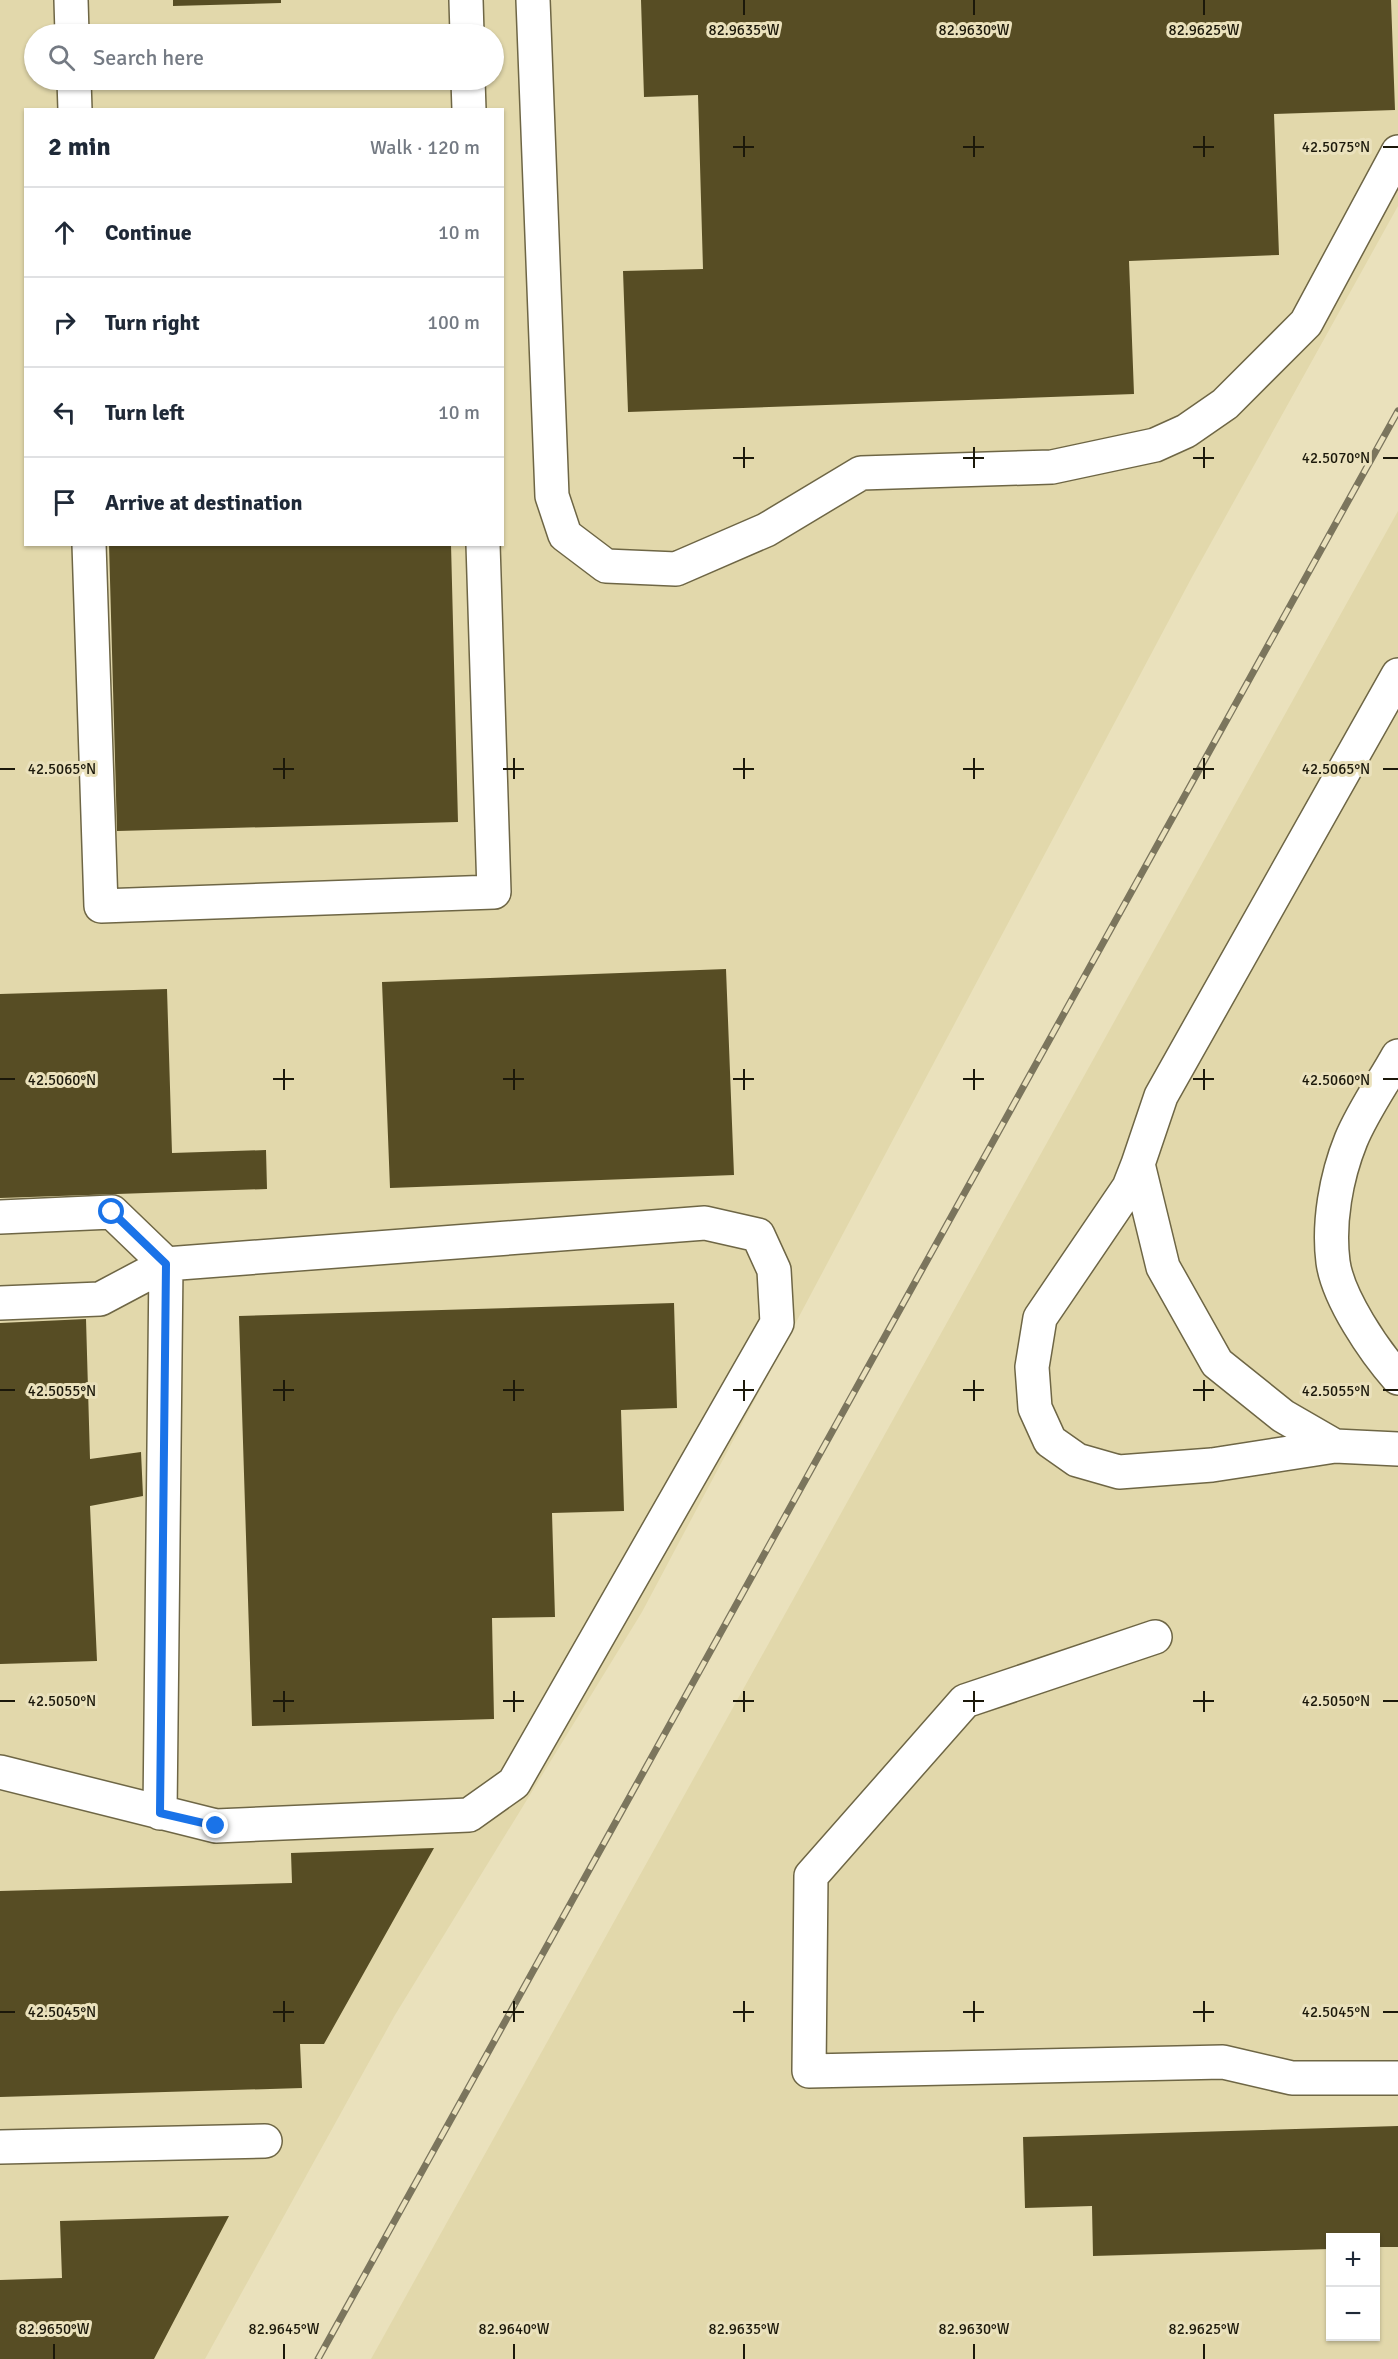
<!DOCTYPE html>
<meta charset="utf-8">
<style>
:root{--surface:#fff;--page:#f2f2f3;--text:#1f2937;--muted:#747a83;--line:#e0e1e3}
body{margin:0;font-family:Signika,sans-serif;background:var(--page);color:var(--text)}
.controls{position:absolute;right:18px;bottom:18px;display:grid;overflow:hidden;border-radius:0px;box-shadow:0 2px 4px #0004}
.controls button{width:54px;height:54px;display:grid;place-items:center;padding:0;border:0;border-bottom:2px solid var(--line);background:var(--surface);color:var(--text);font:30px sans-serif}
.stop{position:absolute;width:18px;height:18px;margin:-14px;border:4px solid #1a73e8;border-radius:50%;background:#fff}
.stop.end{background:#1a73e8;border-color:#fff;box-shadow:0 2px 6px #0008}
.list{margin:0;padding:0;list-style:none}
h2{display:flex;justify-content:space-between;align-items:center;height:78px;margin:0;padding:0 24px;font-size:26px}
h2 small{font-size:20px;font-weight:400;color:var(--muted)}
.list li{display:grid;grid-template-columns:39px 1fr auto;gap:18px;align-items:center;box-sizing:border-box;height:90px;padding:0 24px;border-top:2px solid var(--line)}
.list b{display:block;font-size:22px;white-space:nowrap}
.list em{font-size:20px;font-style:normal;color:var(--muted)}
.icon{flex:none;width:33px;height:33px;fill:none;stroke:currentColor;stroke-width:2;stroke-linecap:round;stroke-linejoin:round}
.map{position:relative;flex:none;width:1398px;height:2359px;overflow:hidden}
.search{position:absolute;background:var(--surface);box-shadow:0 2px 4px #0004;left:24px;top:24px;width:480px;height:66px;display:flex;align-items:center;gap:15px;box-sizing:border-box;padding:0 21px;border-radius:33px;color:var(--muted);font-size:22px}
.panel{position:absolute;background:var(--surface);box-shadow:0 2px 4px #0004;left:24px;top:108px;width:480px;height:438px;border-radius:0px}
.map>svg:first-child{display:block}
.built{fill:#e2d8ab;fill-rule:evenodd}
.building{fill:#574d24}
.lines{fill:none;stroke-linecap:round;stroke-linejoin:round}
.minor-casing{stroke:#6e6645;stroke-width:36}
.minor{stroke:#fff;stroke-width:33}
.rail-casing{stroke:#7b755d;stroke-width:7}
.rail{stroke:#eae1bc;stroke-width:4.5;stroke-dasharray:14;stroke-linecap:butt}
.route{stroke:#1a73e8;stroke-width:8}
.ticks{fill:none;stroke:#1b180a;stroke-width:2}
.ticks-label{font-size:15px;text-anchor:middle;fill:#1b180a;stroke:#eae1bc;stroke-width:6;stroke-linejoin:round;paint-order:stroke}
</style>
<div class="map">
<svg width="1398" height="2359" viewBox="0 0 1398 2359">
<rect width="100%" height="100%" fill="#eae1bc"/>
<path class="built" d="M0 0H1398V206L1192 577 642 1612 395 2015 205 2359H0ZM34 34H494V80H34ZM26 110H502V544H26Z
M1398 511V2359H371ZM1330 2238H1376V2336H1330Z"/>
<path class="building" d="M173 0H281V3L173 6Z
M641 0H1391L1395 110 1274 114 1279 255 1129 261 1134 394 628 412 623 271 703 269 698 95 644 97Z
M109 544H451L458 822 117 831Z
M726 969 734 1175 390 1188 382 982Z
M167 989 172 1153 266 1150 267 1189 0 1198V994Z
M674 1303 677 1408 621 1410 624 1511 552 1513 555 1617 492 1618 494 1719 252 1726 239 1316Z
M86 1319 90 1459 141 1452 143 1496 90 1506 97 1661 0 1664V1323Z
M434 1848 324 2044H300L302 2088 0 2097V1891L292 1883 291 1853Z
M1398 2126V2247H1376V2238H1330V2249L1093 2256 1092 2206 1025 2208 1023 2137Z
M229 2216 154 2359H0V2280L62 2278 60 2221Z"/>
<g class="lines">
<defs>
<path id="minor" d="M71 0 72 34
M466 0 467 34
M533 0 552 496 565 535 606 566 676 569 766 530 861 473 1052 467 1155 445 1186 431 1225 404 1306 323 1398 152
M74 80 75 110
M468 80 469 110
M89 544 101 906 494 892 483 544
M1398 675 1161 1096 1138 1164 1163 1267 1217 1363 1283 1416 1335 1446 1398 1449
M1398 1056C1383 1083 1363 1111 1351 1140 1336 1177 1328 1223 1333 1262 1338 1298 1374 1351 1398 1378
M1138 1164 1129 1187 1040 1318 1032 1367 1035 1408 1050 1441 1077 1460 1119 1472 1212 1465 1335 1446
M0 1217 112 1212 166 1264 100 1299 0 1303
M1155 1637 965 1701 811 1876 809 2071 1223 2062 1292 2078H1398
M0 1772 216 1826 469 1815 514 1783 777 1323 774 1270 758 1235 705 1223 166 1264 160 1813
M0 2147 265 2141"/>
</defs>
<use href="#minor" class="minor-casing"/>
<use href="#minor" class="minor"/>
<defs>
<path id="rail" d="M318 2359 1398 411"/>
</defs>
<use href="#rail" class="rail-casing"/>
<use href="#rail" class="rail"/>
</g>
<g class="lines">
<path class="route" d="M112 1212 166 1264 160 1813 216 1826"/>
</g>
<path class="ticks" d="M744 0V15M974 0V15M1204 0V15M744 136V157M974 136V157M1204 136V157M733 147H754M963 147H984M1193 147H1214M1383 147H1398M744 447V468M974 447V468M1204 447V468M733 458H754M963 458H984M1193 458H1214M1383 458H1398M284 758V779M514 758V779M744 758V779M974 758V779M1204 758V779M0 769H15M273 769H294M503 769H524M733 769H754M963 769H984M1193 769H1214M1383 769H1398M284 1069V1090M514 1069V1090M744 1069V1090M974 1069V1090M1204 1069V1090M0 1079H15M273 1079H294M503 1079H524M733 1079H754M963 1079H984M1193 1079H1214M1383 1079H1398M284 1380V1401M514 1380V1401M744 1380V1401M974 1380V1401M1204 1380V1401M0 1390H15M273 1390H294M503 1390H524M733 1390H754M963 1390H984M1193 1390H1214M1383 1390H1398M284 1691V1712M514 1691V1712M744 1691V1712M974 1691V1712M1204 1691V1712M0 1701H15M273 1701H294M503 1701H524M733 1701H754M963 1701H984M1193 1701H1214M1383 1701H1398M284 2001V2022M514 2001V2022M744 2001V2022M974 2001V2022M1204 2001V2022M0 2012H15M273 2012H294M503 2012H524M733 2012H754M963 2012H984M1193 2012H1214M1383 2012H1398M54 2344V2359M284 2344V2359M514 2344V2359M744 2344V2359M974 2344V2359M1204 2344V2359"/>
<g class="ticks-label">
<text x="744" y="35">82.9635°W</text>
<text x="974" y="35">82.9630°W</text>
<text x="1204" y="35">82.9625°W</text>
<text x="1336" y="152">42.5075°N</text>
<text x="1336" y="463">42.5070°N</text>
<text x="62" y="774">42.5065°N</text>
<text x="1336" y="774">42.5065°N</text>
<text x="62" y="1085">42.5060°N</text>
<text x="1336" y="1085">42.5060°N</text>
<text x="62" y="1396">42.5055°N</text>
<text x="1336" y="1396">42.5055°N</text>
<text x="62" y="1706">42.5050°N</text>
<text x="1336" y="1706">42.5050°N</text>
<text x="62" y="2017">42.5045°N</text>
<text x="1336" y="2017">42.5045°N</text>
<text x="54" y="2334">82.9650°W</text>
<text x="284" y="2334">82.9645°W</text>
<text x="514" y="2334">82.9640°W</text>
<text x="744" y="2334">82.9635°W</text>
<text x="974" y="2334">82.9630°W</text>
<text x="1204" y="2334">82.9625°W</text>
</g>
</svg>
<div class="controls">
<button>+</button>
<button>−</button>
</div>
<div class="stop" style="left:112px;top:1212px"></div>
<div class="stop end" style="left:216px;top:1826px"></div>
<div class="search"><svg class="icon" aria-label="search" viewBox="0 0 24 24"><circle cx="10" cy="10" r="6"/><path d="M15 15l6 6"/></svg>Search here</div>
<section class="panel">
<h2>2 min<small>Walk · 120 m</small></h2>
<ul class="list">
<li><svg class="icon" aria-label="ahead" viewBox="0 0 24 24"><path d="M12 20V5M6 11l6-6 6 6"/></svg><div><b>Continue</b></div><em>10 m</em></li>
<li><svg class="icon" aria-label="right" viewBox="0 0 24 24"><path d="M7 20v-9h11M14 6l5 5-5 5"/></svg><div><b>Turn right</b></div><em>100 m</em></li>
<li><svg class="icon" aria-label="left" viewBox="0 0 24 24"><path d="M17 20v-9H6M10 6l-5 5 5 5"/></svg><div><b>Turn left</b></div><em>10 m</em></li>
<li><svg class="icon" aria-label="arrive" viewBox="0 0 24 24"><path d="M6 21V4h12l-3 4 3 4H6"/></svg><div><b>Arrive at destination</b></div></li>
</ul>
</section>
</div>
